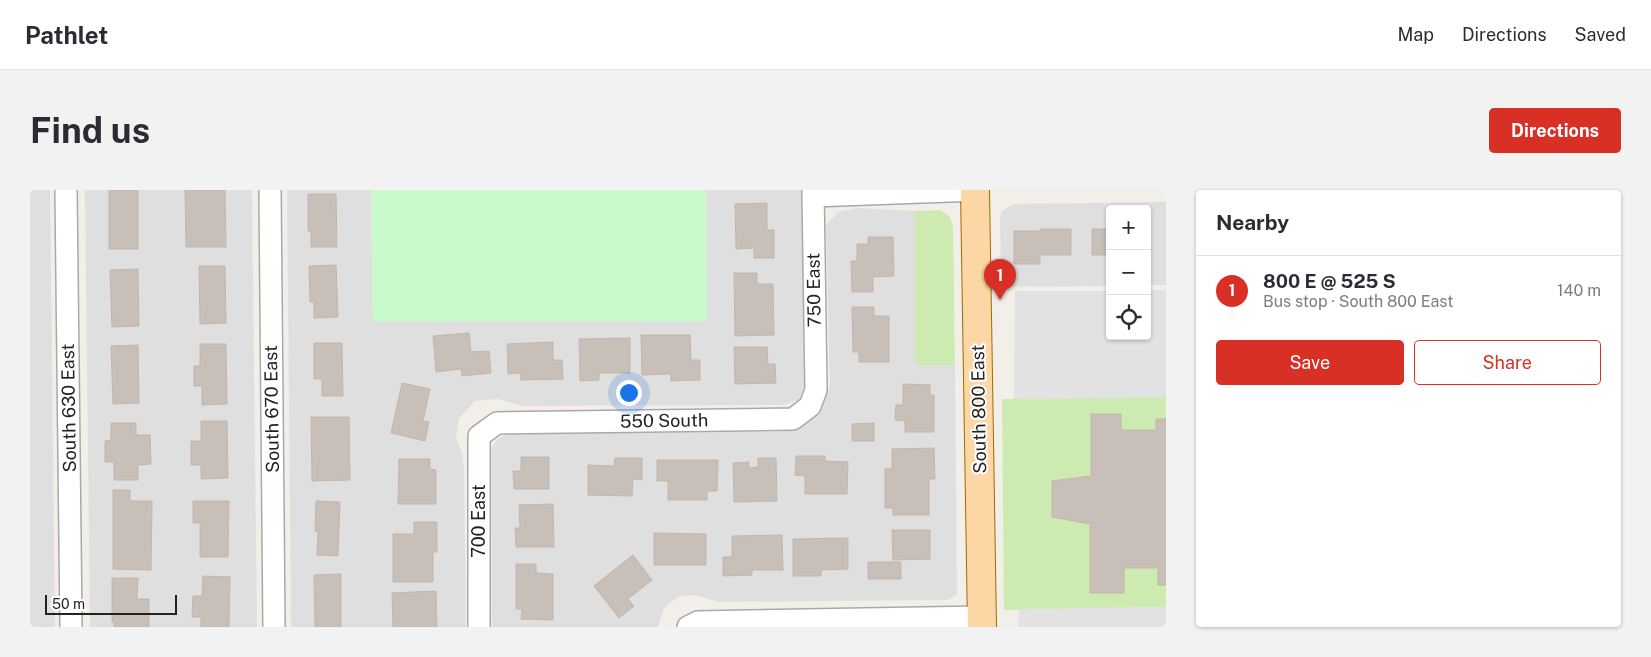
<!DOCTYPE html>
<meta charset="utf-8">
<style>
:root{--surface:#fff;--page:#f2f2f3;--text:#2b2b33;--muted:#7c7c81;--line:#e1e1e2;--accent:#d93025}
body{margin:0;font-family:"Public Sans",sans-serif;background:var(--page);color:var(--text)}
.controls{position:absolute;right:15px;top:15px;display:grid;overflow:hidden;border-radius:5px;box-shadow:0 1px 4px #0004}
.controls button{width:45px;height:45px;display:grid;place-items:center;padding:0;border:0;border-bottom:1px solid var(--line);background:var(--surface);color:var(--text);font:25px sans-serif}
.scale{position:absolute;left:15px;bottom:12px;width:132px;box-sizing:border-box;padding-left:5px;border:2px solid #222;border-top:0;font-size:14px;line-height:18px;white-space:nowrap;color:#222;-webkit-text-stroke:4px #fff;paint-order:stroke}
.you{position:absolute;left:598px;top:202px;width:18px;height:18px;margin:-12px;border:4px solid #fff;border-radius:50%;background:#1a73e8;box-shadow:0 0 0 8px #1a73e833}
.badge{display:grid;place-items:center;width:32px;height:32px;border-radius:50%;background:var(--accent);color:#fff;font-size:16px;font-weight:700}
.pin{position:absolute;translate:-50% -41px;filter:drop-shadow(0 1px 2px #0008)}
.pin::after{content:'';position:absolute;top:26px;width:18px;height:15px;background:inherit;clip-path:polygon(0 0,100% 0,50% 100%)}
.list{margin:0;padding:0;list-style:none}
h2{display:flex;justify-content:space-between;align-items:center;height:65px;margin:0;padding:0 20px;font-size:21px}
h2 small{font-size:16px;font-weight:400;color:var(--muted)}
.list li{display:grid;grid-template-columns:32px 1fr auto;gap:15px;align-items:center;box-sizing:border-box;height:70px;padding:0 20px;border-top:1px solid var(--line)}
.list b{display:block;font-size:19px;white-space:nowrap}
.list p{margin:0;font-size:16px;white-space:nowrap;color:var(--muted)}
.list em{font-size:16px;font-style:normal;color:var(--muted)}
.actions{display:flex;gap:10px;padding:15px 20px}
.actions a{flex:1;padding:11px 0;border:1px solid var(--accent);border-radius:5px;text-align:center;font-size:18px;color:var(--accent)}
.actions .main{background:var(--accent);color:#fff}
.icon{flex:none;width:28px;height:28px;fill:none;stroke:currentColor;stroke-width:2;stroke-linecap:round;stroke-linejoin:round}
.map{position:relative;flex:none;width:1136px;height:437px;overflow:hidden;border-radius:5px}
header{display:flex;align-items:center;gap:30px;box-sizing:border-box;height:70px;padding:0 25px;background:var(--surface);border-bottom:1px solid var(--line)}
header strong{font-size:24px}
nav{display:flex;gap:28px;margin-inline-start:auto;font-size:18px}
.intro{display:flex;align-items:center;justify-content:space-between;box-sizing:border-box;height:120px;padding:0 30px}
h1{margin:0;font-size:35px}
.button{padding:12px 22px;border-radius:5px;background:var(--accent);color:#fff;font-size:18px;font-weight:700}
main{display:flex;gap:30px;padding:0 30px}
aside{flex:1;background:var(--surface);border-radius:5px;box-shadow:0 1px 4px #0004}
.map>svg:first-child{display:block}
.residential{fill:#e0dfdf}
.grass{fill:#cdebb0}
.park{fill:#c8facc}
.parking{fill:#e2e2e2}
.building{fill:#c7bfb8;stroke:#c4b6ab}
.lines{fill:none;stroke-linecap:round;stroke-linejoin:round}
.minor-casing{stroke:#a9a9a9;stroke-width:24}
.major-casing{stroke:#a06b00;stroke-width:30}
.minor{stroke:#fff;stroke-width:21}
.major{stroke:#fcd6a4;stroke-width:28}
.labels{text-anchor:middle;stroke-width:4;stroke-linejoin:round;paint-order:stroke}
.street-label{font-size:18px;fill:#222;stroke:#fff}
</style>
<header>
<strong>Pathlet</strong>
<nav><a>Map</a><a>Directions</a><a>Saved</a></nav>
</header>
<div class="intro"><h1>Find us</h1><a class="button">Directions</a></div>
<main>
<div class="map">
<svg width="1136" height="437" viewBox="0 0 1136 437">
<rect width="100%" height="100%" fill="#f2efe9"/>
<path class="residential" d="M0 0H20L25 437H0Z
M55 0H222L227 437H60Z
M257 0H341L343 131H677L676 0H772L774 196 769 210 753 215 492 216 468 209 445 211 429 228 426 247 432 263 434 279 436 437H261Z
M1136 12V95H1117V19H1080V96L971 97 970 29 972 21 983 14Z
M827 18 885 21V175H925L927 405 917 410 689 412 664 405 649 406 634 418 628 437H462L461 258 469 248 481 243 749 242 767 237 782 229 793 215 800 195 796 35 808 22Z"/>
<path class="grass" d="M911 20 920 27 923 36 925 175H885V21Z
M1136 207V417L974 420 972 209Z"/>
<path class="park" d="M341 0H676L677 131H343Z"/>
<path class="parking" d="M1117 100H1136V207L984 209 985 101H1080V146H1117Z
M1136 417V437H988L989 419Z"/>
<path class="building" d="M79 0H108V59H79Z
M155 0H195L196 57H156Z
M278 4H306L307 57H281V41H278Z
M737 13V40H744V68H724V58L706 59 705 14Z
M1010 39H1041V65H1010V74H984V41H1010Z
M1062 39H1080V65H1062Z
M838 47H863L864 86 843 87V102H822L821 71H827V54H838Z
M306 75 308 127 284 128V112H280L279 76Z
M169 76H195L196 133 170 134Z
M108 79 109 136 82 137 80 80Z
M704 83H727V94H743L744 145 705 146Z
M822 117H844V126H859V172H829V162H823Z
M439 143 441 162 459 161 461 183 432 186 431 179 406 182 403 146Z
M611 145H660L661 170H670V190L641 191V184L612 185Z
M600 148V183H569V190L550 191 549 149Z
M523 152V170H532L533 189 491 190 490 183 478 184 477 154Z
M284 153H312L313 206H292V189H284Z
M170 154H196L197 214 172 215V196H164V176H170Z
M108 155 109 213 83 214 81 156Z
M704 157H737L738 174H745L746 193 705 194Z
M372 193 400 199 393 231 399 232 395 251 361 243Z
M873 194 900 195V205H904V242H875V231L865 230 866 215H873Z
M1061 224H1091V240H1126V229H1136V395H1128V378H1094V403H1060V334L1022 327V291L1061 286Z
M281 227H319L320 290 282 291Z
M171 231H197L198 288 171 289V275H161V251H171Z
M81 233H106V245H120L121 274 108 275V290H84V272H75V251L81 250Z
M844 233V251H822V234Z
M904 258 905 289H899V325H863V318H855V279H862V259Z
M766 266H795V271L818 272 817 304H775V286L765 285Z
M491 267H519V299H484L483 281H491Z
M585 268H612V290L603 289 602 306 558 305V275L584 276Z
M728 268H746L747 311 704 312 703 273 719 272V278L728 277Z
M369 269H400V279L406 280V314H368Z
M627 270H688L687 301H677V310H638V291H627Z
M83 300H100V311H122L121 380 83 379Z
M163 311H199L198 367H170V333H163Z
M286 311 310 312 308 366 287 365 288 341H285Z
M523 314 524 357H486L485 338H490L489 315Z
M384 332H407V362H403V392H363V344H384Z
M862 340H900V369L863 370Z
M624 343 676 344V375H624Z
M752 345 753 380H722V385L693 386V367H702V346Z
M818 348V379L791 380V386H763V349Z
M603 365 622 390 598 409 604 416 589 428 564 396Z
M838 372H871V389H838Z
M486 374H506V383L523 384V430L491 429 492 419H486Z
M311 384V437H285L284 385Z
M173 386 200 387 199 437H171V427H162L163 406H172Z
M82 388H108L107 409H119V437H84V432H82Z
M406 401 407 437H363L362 403Z"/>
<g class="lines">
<defs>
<path id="minor" d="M36 0 41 437
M240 0 244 437
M783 6 947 0
M449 437V246L467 233 763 229 780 216 786 200 783 0
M658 437 668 432 952 427"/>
<path id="major" d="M945 0 952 437"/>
</defs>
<use href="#minor" class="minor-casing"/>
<use href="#major" class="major-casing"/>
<use href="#minor" class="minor"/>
<use href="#major" class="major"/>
</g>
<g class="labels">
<g class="street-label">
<text transform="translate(784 100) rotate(-91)" y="6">750 East</text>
<text transform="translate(39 218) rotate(-91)" y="6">South 630 East</text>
<text transform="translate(242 219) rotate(-91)" y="6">South 670 East</text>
<text transform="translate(949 219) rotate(-91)" y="6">South 800 East</text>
<text transform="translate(634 231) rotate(-1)" y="6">550 South</text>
<text transform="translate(449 331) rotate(-90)" y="6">700 East</text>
</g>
</g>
</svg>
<div class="controls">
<button>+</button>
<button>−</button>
<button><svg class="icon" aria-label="locate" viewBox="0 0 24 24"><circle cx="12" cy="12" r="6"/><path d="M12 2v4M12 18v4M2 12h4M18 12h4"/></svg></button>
</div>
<div class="scale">50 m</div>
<div class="you"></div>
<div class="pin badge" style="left:970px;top:110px">1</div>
</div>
<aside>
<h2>Nearby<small></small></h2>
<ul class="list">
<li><span class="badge">1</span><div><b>800 E @ 525 S</b><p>Bus stop · South 800 East</p></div><em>140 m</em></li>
</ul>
<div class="actions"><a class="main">Save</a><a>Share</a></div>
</aside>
</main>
